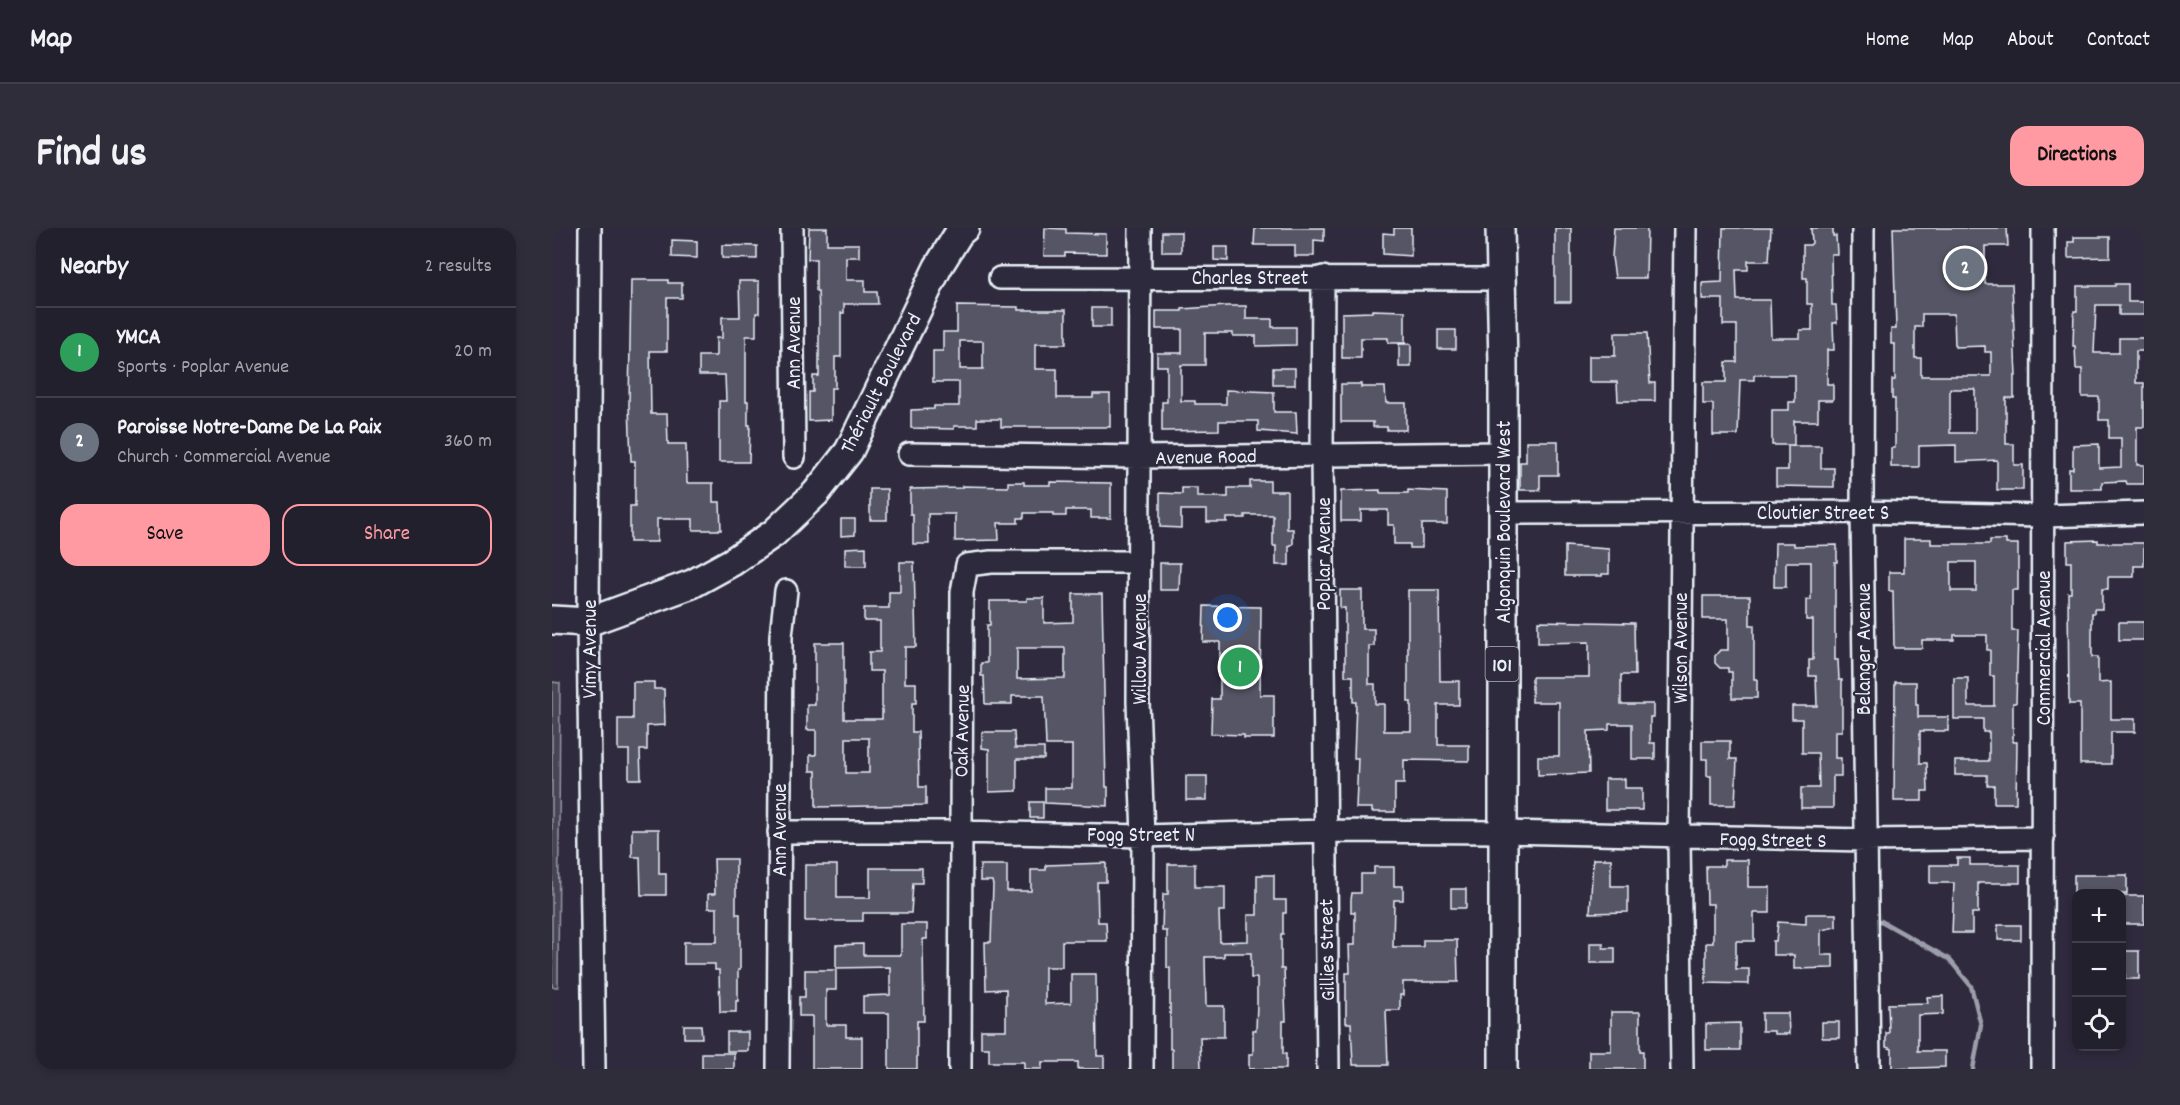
<!DOCTYPE html>
<meta charset="utf-8">
<style>
:root{--surface:#23202e;--page:#2f2d3a;--text:#f1f3f6;--muted:#a3a3aa;--line:#403e4a;--accent:#ff9aa2}
body{margin:0;font-family:Dekko,sans-serif;background:var(--page);color:var(--text)}
.controls{position:absolute;right:18px;bottom:18px;display:grid;overflow:hidden;border-radius:12px;box-shadow:0 3px 9px #0003}
.controls button{width:54px;height:54px;display:grid;place-items:center;padding:0;border:0;border-bottom:2px solid var(--line);background:var(--surface);color:var(--text);font:30px sans-serif}
.you{position:absolute;left:676px;top:390px;width:21px;height:21px;margin:-15px;border:4px solid #fff;border-radius:50%;background:#1a73e8;box-shadow:0 0 0 9px #1a73e833}
.badge{display:grid;place-items:center;width:39px;height:39px;border-radius:50%;background:var(--accent);color:#fff;font-size:20px;font-weight:700}
.pin{position:absolute;translate:-50% -50%;border:3px solid #fff;box-shadow:0 2px 6px #0006}
.list{margin:0;padding:0;list-style:none}
h2{display:flex;justify-content:space-between;align-items:center;height:78px;margin:0;padding:0 24px;font-size:26px}
h2 small{font-size:20px;font-weight:400;color:var(--muted)}
.list li{display:grid;grid-template-columns:39px 1fr auto;gap:18px;align-items:center;box-sizing:border-box;height:90px;padding:0 24px;border-top:2px solid var(--line)}
.list b{display:block;font-size:22px;white-space:nowrap}
.list p{margin:0;font-size:20px;white-space:nowrap;color:var(--muted)}
.list em{font-size:20px;font-style:normal;color:var(--muted)}
.actions{display:flex;gap:12px;padding:18px 24px}
.actions a{flex:1;padding:14px 0;border:2px solid var(--accent);border-radius:18px;text-align:center;font-size:21px;color:var(--accent)}
.actions .main{background:var(--accent);color:#111}
.icon{flex:none;width:33px;height:33px;fill:none;stroke:currentColor;stroke-width:2;stroke-linecap:round;stroke-linejoin:round}
.map{position:relative;flex:none;width:1592px;height:841px;overflow:hidden;border-radius:18px}
header{display:flex;align-items:center;gap:36px;box-sizing:border-box;height:84px;padding:0 30px;background:var(--surface);border-bottom:2px solid var(--line)}
header strong{font-size:28px}
nav{display:flex;gap:33px;margin-inline-start:auto;font-size:21px}
.intro{display:flex;align-items:center;justify-content:space-between;box-sizing:border-box;height:144px;padding:0 36px}
h1{margin:0;font-size:42px}
.button{padding:15px 27px;border-radius:18px;background:var(--accent);color:#111;font-size:21px;font-weight:700}
main{display:flex;gap:36px;padding:0 36px}
aside{flex:1;background:var(--surface);border-radius:18px;box-shadow:0 3px 9px #0003}
.map>svg:first-child{display:block}
.green{fill:#464455;stroke:#979aa6;stroke-width:1.5}
.lines{fill:none;stroke-linecap:round;stroke-linejoin:round}
.stream{stroke:#9c9fab;stroke-width:4.5}
.building{fill:#575565;stroke:#e8f1f8;stroke-width:1.5;fill-rule:evenodd}
.minor-casing{stroke:#e8f1f8;stroke-width:26}
.major-casing{stroke:#e8f1f8;stroke-width:32}
.minor{stroke:#2f2a3d;stroke-width:21}
.major{stroke:#2f2a3d;stroke-width:27}
.labels{text-anchor:middle;stroke-width:4.5;stroke-linejoin:round;paint-order:stroke}
.shield{fill:#2f2a3d;stroke:#b0b5c0;stroke-width:1.5}
.shield-label{font-size:20px;font-weight:bold;fill:#e8f1f8}
.street-label{font-size:21px;fill:#e8f1f8;stroke:#2f2a3d}
</style>
<header>
<strong>Map</strong>
<nav><a>Home</a><a>Map</a><a>About</a><a>Contact</a></nav>
</header>
<div class="intro"><h1>Find us</h1><a class="button">Directions</a></div>
<main>
<aside>
<h2>Nearby<small>2 results</small></h2>
<ul class="list">
<li><span class="badge" style="background:#2e9e5b">1</span><div><b>YMCA</b><p>Sports · Poplar Avenue</p></div><em>20 m</em></li>
<li><span class="badge" style="background:#6b7280">2</span><div><b>Paroisse Notre-Dame De La Paix</b><p>Church · Commercial Avenue</p></div><em>360 m</em></li>
</ul>
<div class="actions"><a class="main">Save</a><a>Share</a></div>
</aside>
<div class="map">
<svg width="1592" height="841" viewBox="0 0 1592 841">
<rect width="100%" height="100%" fill="#2f2a3d"/>
<filter id="ink" filterUnits="userSpaceOnUse"><feTurbulence type="fractalNoise" baseFrequency=".0167" numOctaves="2"/><feDisplacementMap in="SourceGraphic" scale="12" xChannelSelector="R" yChannelSelector="G"/><feConvolveMatrix kernelMatrix="1 2 1 2 8 2 1 2 1" color-interpolation-filters="sRGB"/></filter>
<g filter="url(#ink)">
<path class="green" d="M0 454 8 455 6 759H0Z"/>
<g class="lines">
<path class="stream" d="M1329 693 1397 731 1419 758 1429 797 1421 841"/>
</g>
<path class="building" d="M257 0H275V16H307V29H294V52H313V64H325L326 76H292V85H289V129H283V160H279V192L257 193V164H261V148H267V84L266 63H264V31H256Z
M493 0 514 1V5L554 6V26L513 25V28H492Z
M703 0H772V13L762 12V28H743V17H702Z
M842 0H859V28L831 26V5L842 6Z
M1003 0H1019V74H1003Z
M1062 0H1095L1094 50H1063L1060 29Z
M1171 0H1219L1217 33H1196V42H1184L1185 72H1218L1219 110H1248V102H1260V76H1255V50H1251V17H1258L1260 15 1259 0H1281V8H1284L1285 26H1279L1280 77H1284L1285 95H1281L1282 122H1275V156H1281V172H1266V193H1242V217H1220V182H1237V174H1243V147H1202V152H1188L1186 207H1161V176H1151V154H1174V134H1185V97H1171V71H1150V55L1170 54Z
M1341 0H1455L1456 18H1433V56H1460L1464 148H1462V170H1454V216H1462V237H1471V262H1445V232L1404 234V217L1367 218V239H1339V220H1343V171H1340V152H1343V116H1339V101H1344ZM1370 86H1402L1403 119 1433 118V124H1439V148H1369V130H1363V99H1370ZM1398 161H1423V205H1398Z
M610 4H629V24H610Z
M1522 9H1558V29L1516 30V14H1522Z
M120 12 145 13V30L120 29Z
M170 17 205 18V31L170 30Z
M662 19H676V33L662 32Z
M79 52H116V55H130V70H115V123H98L99 186H115L116 216H134L135 255H161V274H168L169 302H141V291H105V314H78V278H83V233H79L77 177Z
M187 53H207V85H204V108H194V173H196V197H198L197 234H167V173H174L173 147H147V128H164V110H170V89H188Z
M1563 56H1576V74H1592V87H1567V77H1544L1542 125H1567V110H1592V123H1584V155H1592V199H1585V237H1592V256H1575L1574 253 1550 254V261H1517V241H1521V217L1547 216V240L1569 239V210H1557V192H1547V169H1530V141H1524L1523 118H1521L1522 83H1525V58H1563Z
M405 78 466 79V82H514V116H483V141H505V170H541V166H558V199H449V191H425V198H402V201L359 200V182L382 181V178H407V154H381V123H391V104H405ZM408 113H431V141H408Z
M675 78H694V91H720V99H744V117L704 118V108H681V105H653V137H629V173H643V176H674V162L722 164V184H744L745 206 706 203V193H667V202L610 203V174H615V138H605V125H630V101H604V83H630V81Z
M540 80H559V99H540Z
M820 82 853 83V115H836V110H809V130H790V85L820 84Z
M886 102H904V121H886Z
M1063 105H1095L1098 155H1103V173H1066L1065 154H1037V128H1063Z
M847 116H859V139H847Z
M721 140H743V157H721Z
M789 156H809V159H833L834 175H854V202H835V199H821V194H789Z
M974 213H1006V247H988V262H968V234H974Z
M1236 218H1269V240H1282V259L1224 258V242H1236Z
M698 253H718V263H735V301H741V316L737 318V337H724V318H721V287H693V290H675V294H655V282H629V300L608 299V265L630 266V260H645V269H676V260H698Z
M456 254H472V257H498V254L559 255V290H539V282H514V288H501V285H472V290H466V295H446L447 312 403 313V286H376L377 316H361V286H358V261L410 260V258L456 259Z
M318 261H335V292H318Z
M828 262V265H856V262L895 264V296H870V320H858V316H842V297H836V282H809V293H789V263Z
M289 291H303V307L289 308Z
M1352 311H1379V316H1438V312H1454V316H1466V362H1460V403H1466L1464 475H1461V514H1465L1464 575H1442V557H1435V547H1403V533H1437V504H1431V491H1402V450H1416V478H1442V448H1438V422H1435V407H1402V412H1370V420H1342L1341 363H1337V344H1352ZM1399 334H1424V363H1399Z
M1546 312V315H1592V338H1582V349H1556V361H1550V381H1542V385H1540V429H1546V455L1559 454V491H1583V504H1559V536H1528V476H1517L1516 365H1519V334H1515V313Z
M1223 315H1242V318L1285 317V334H1283V432H1286L1287 452H1290V503H1283V530H1289V548H1281V580H1249V560H1267L1266 525H1250V491H1240V478H1265L1264 448H1257V432H1261V392H1254V372H1259V334H1234V359H1222Z
M1013 318 1057 321V346H1050V348H1013Z
M314 319V338H293V320Z
M348 334H362L364 419H353V455H364V475H360V504H366L367 559H374V577L264 579V543H258V527H264V502H255V477H263V415H292V491H330V443H317V424H328V393H312V380H337V364H348ZM294 510H317V545H294Z
M608 335H628L627 362H608Z
M788 362H810V401H822V418H817V456H823V476H832V503H859V474H856V362H887L888 453H907V477H886V517H917V533L852 532V556H843V584H820V580H804L806 530H802L804 474H801V448H793V380H788Z
M521 366H550L554 559H556V578L493 575V560H520V517H494L492 468H460V476H433L432 448H429V435H435V397H438V373H475V370H492V395L521 394ZM465 420H513V450L465 451Z
M1151 368H1198V397H1202V451H1205V470H1180V444H1176V440H1168L1163 435V428L1168 422H1176V391H1151Z
M652 378 709 379 708 467H722V510H692V507L659 506 660 471H668V414H651Z
M986 393 1082 395 1083 447H1069V476H1101V489H1098V515H1103V531H1080V496H1057V502L1036 503 1037 545 986 547V528H1007V474H980V449H1037V414L986 415Z
M1567 394H1592V412H1567Z
M81 454H102V461H112L113 497 95 498V522H88L89 551H77V522H66V491H81Z
M1343 454H1364V477H1366V489H1396V503H1368V535H1375L1376 563H1370V573H1342Z
M430 504H462L463 520H492V531H465V563L437 564V521L430 520Z
M1150 513H1178V531H1185L1183 577H1159V548H1155V531H1150Z
M634 548H655V572H634Z
M1053 551H1073V560H1090V582H1053Z
M478 574H491V590H478Z
M80 601H107V646H114V667H89L88 629H80Z
M1405 630H1418V637H1468V655H1426V685H1420V705H1400L1402 655H1378V637H1405Z
M162 631H184V686H188V742H186V773H184V784H168L167 742H163V736H132V714H165V680H156V666H163Z
M1041 631H1059V658H1076V684L1038 685Z
M1172 632H1196V659H1218V685H1202V713H1184V741H1197V756L1154 755V715H1161V676H1155L1154 638H1172Z
M554 635V654H545L546 694H554L555 713H510V739H493V776L519 775V746H544L545 828H552V841H526V834H490V841H472V834H437V820H429V802H454V761L434 762 433 714H439L441 657 440 653H428V637H455V663H479V642H494V637Z
M616 636H643V659H673V683H667L668 714 696 713V687H705V647H722V672H734V685H731V706H729V741H732L734 793H731V826H734V841H697V826H701V802H704L705 775V750H699V725H672V729H653L654 778H672V809H648L649 841H620V821H618V740H615V703H610L611 666H616Z
M253 637H285V670H318V640H370V655H361L359 685H311V693H253Z
M822 639H842V658H851V672H842L841 719H871V712H905L906 754H851V767H848V782H834L836 837H801L799 795H794V745H798L797 717H803V684H799V672L800 665H809V646H822Z
M1522 647H1575V666H1522Z
M899 661H914V680H899Z
M1569 668H1592V696H1569Z
M1254 686H1284V699L1269 702V727H1281V740L1242 741V727H1221V713H1224L1226 694 1254 696Z
M349 696H375V711H371L372 793H365V841H337V785H311V768L338 767V739L284 740V717L311 716V727H349Z
M1446 697H1469V712H1446Z
M1038 715H1051V720H1063V735H1038Z
M1573 723H1587V751H1573Z
M253 742H284V762H274V797H294V809H310V841H260V788H247V769H253Z
M1391 768V786L1366 787V823H1393V839L1340 841V821L1334 819V805H1337L1336 776 1376 775 1375 769Z
M1059 784H1088V823H1091V841H1037V823H1059Z
M1210 785H1236L1237 806H1222V803H1210Z
M1270 794H1287V810H1270Z
M1188 795V822H1154V796Z
M132 797H149L150 810H132Z
M175 804H196V823H175Z
M150 825H182V841H150Z"/>
<g class="lines">
<defs>
<path id="minor" d="M38 0 36 394 42 841
M240 0 242 229
M588 0 586 474 591 608 590 841
M1311 0 1310 284 1317 841
M771 49 770 227 776 841
M448 50 948 51
M357 226 586 229 951 225
M950 285 1310 284 1491 288 1592 285
M227 604H408L591 608 772 603 952 604 1313 612 1491 610
M226 841 229 408 234 363
M408 841 410 364 415 337 439 334H587
M1130 841 1127 609 1133 0
M1490 841 1491 0"/>
<path id="major" d="M948 0 951 136V841
M0 392 36 394 140 356 180 334 222 305 264 265 297 223 386 39 407 5 413 0"/>
</defs>
<use href="#minor" class="minor-casing"/>
<use href="#major" class="major-casing"/>
<use href="#minor" class="minor"/>
<use href="#major" class="major"/>
</g>
</g>
<g class="labels">
<rect class="shield" x="933.5" y="419" width="33" height="34" rx="4.5"/>
<g class="shield-label">
<text x="950" y="443">101</text>
</g>
<g class="street-label">
<text x="698" y="56">Charles Street</text>
<text transform="translate(241 115) rotate(-90)" y="7">Ann Avenue</text>
<text transform="translate(328 155) rotate(-63)" y="7">Thériault Boulevard</text>
<text transform="translate(654 228) rotate(-1)" y="7">Avenue Road</text>
<text x="1271" y="291">Cloutier Street S</text>
<text transform="translate(951 294) rotate(-90)" y="7">Algonquin Boulevard West</text>
<text transform="translate(771 326) rotate(-90)" y="7">Poplar Avenue</text>
<text transform="translate(1128 420) rotate(-90)" y="7">Wilson Avenue</text>
<text transform="translate(1491 420) rotate(-90)" y="7">Commercial Avenue</text>
<text transform="translate(37 421) rotate(-90)" y="7">Vimy Avenue</text>
<text transform="translate(587 421) rotate(-90)" y="7">Willow Avenue</text>
<text transform="translate(1311 421) rotate(-90)" y="7">Belanger Avenue</text>
<text transform="translate(409 503) rotate(-89)" y="7">Oak Avenue</text>
<text transform="translate(227 602) rotate(-90)" y="7">Ann Avenue</text>
<text x="589" y="613">Fogg Street N</text>
<text transform="translate(1221 611) rotate(1)" y="7">Fogg Street S</text>
<text transform="translate(774 722) rotate(-91)" y="7">Gillies Street</text>
</g>
</g>
</svg>
<div class="controls">
<button>+</button>
<button>−</button>
<button><svg class="icon" aria-label="locate" viewBox="0 0 24 24"><circle cx="12" cy="12" r="6"/><path d="M12 2v4M12 18v4M2 12h4M18 12h4"/></svg></button>
</div>
<div class="you"></div>
<div class="pin badge" style="left:688px;top:439px;background:#2e9e5b">1</div>
<div class="pin badge" style="left:1413px;top:40px;background:#6b7280">2</div>
</div>
</main>
